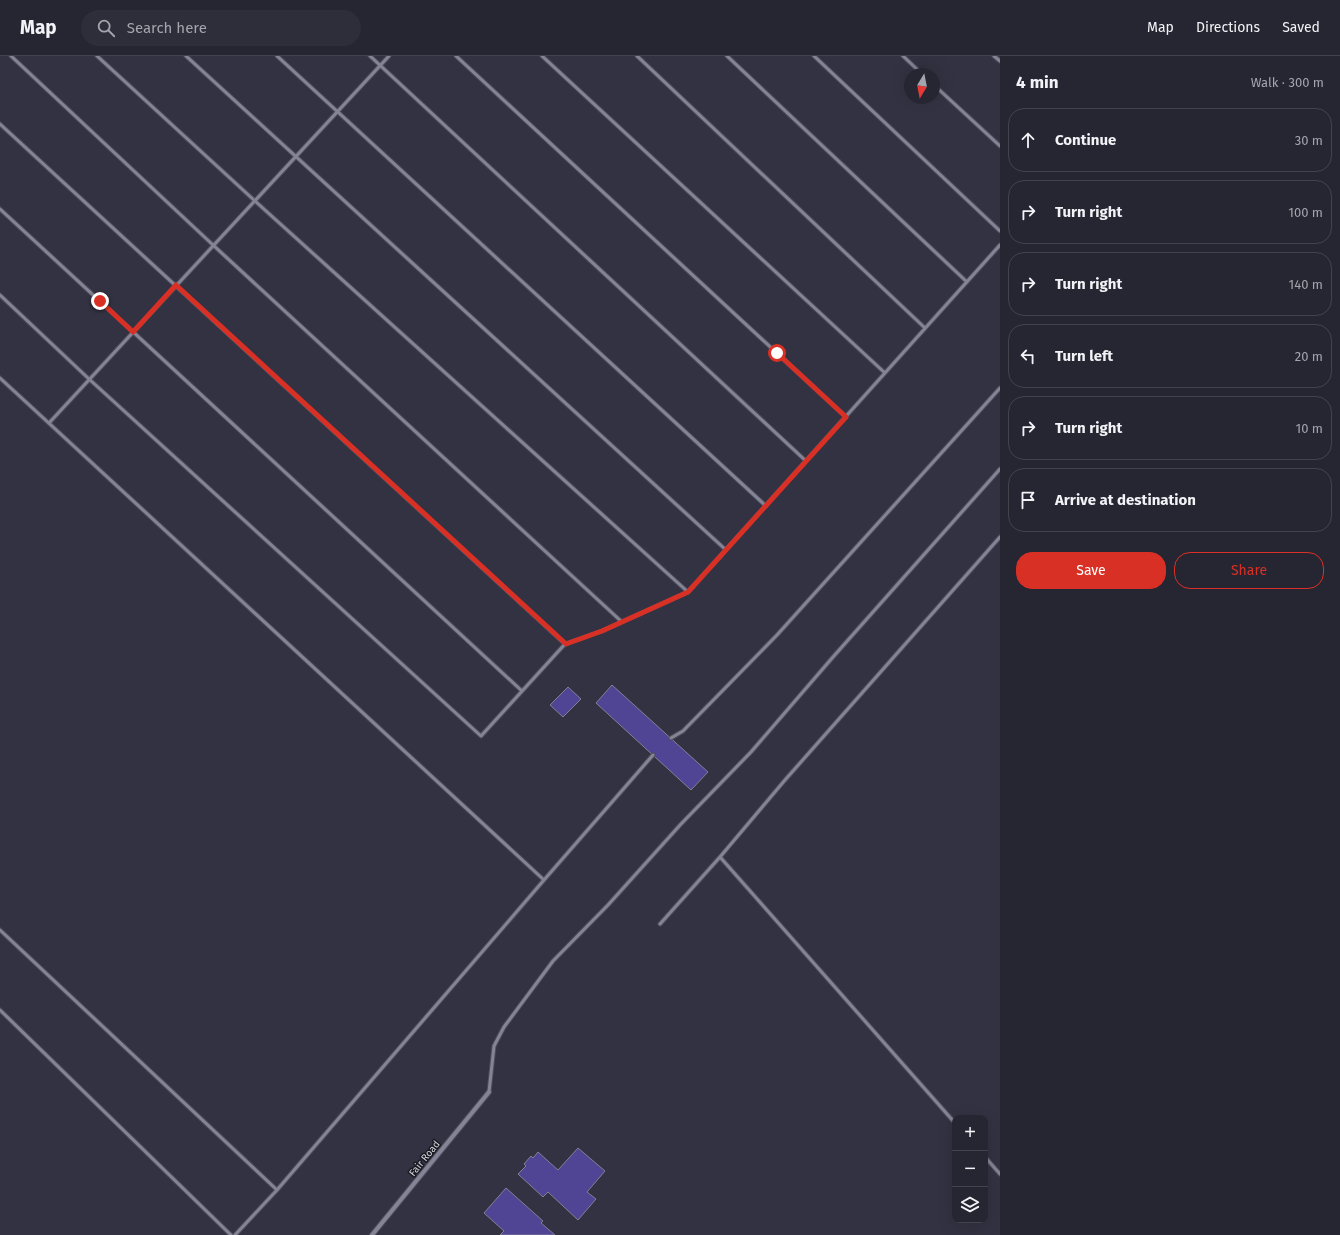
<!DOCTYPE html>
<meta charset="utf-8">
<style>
:root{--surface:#262632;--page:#2e2e3a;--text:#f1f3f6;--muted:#a4a5ac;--line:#42434d;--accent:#d93025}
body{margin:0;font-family:"Fira Sans",sans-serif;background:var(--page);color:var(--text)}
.controls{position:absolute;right:12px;bottom:12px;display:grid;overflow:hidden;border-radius:8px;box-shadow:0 4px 16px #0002}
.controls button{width:36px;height:36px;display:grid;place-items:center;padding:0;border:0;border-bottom:1px solid var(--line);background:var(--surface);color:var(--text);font:20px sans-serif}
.compass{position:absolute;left:904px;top:12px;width:36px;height:36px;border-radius:50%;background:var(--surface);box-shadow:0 4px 16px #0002;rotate:190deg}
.stop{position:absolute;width:12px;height:12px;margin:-9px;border:3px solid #d93025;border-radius:50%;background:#fff}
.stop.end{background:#d93025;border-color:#fff;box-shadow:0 1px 4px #0008}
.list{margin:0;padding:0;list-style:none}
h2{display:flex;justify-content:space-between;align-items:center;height:52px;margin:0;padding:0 16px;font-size:17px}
h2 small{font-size:13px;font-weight:400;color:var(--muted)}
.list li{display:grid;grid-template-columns:26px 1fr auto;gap:12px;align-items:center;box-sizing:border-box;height:64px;margin:0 8px 8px;padding:0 8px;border:1px solid var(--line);border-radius:16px}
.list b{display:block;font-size:15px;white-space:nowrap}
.list em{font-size:13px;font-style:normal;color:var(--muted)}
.actions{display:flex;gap:8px;padding:12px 16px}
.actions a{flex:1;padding:9px 0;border:1px solid var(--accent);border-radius:16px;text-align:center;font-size:14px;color:var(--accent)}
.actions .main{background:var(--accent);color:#fff}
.icon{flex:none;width:22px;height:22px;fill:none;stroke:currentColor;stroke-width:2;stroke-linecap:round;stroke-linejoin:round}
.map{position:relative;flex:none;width:1000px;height:1179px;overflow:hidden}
header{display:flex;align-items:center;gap:24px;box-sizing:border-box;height:56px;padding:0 20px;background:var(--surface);border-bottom:1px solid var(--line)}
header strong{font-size:19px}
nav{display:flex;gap:22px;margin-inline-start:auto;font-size:14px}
.search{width:280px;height:36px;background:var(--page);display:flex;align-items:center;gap:10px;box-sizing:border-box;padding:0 14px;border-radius:22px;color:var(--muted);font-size:15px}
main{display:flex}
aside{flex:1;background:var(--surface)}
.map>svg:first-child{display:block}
.building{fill:#504594;stroke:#818194}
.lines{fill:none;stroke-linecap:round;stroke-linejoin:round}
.service-casing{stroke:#4e4d5b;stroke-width:5}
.minor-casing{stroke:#4e4d5b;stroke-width:6}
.service{stroke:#848497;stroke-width:3}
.minor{stroke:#848497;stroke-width:4}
.route{stroke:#d93025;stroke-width:5}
.labels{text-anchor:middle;stroke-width:3;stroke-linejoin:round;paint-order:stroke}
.street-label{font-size:10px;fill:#d4d4de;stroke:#1a1a22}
</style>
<header>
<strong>Map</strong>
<div class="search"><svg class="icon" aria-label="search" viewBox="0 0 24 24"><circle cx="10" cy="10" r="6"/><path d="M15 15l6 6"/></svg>Search here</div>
<nav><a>Map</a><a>Directions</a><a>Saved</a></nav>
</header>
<main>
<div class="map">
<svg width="1000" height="1179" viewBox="0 0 1000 1179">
<rect width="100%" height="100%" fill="#323242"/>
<path class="building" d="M612 629 708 716 691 734 596 647Z
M568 631 581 643 563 661 550 649Z
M578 1092 605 1115 587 1136 596 1143 578 1164 548 1136 543 1141 518 1118 526 1110 524 1108 531 1100 533 1102 538 1096 558 1114Z
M506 1132 543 1165 541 1167 555 1179H500L504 1175 484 1157Z"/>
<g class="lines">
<defs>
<path id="service" d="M11 0 213 189 622 566
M97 0 255 145 688 536
M186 0 726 494
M277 0 766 450
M370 0 806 405
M456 0 846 361
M542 0 885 317
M637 0 925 272
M727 0 967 226
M814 0 1000 175
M903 0 922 18
M994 0 1000 5
M934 29 1000 90
M0 68 565 588
M0 153 522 635
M0 239 89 323 481 680 565 588 602 575 688 536 1000 189
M0 322 544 824 653 699
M49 367 389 0
M671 682 683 675 777 579 1000 332
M660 868 720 801
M0 874 277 1134 544 824
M0 954 231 1179
M489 1036 494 990 504 971 553 905 608 849 681 768 751 696 833 601 1000 413
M955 1067 720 801 785 724 1000 481
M985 1101 1000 1118
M235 1179 277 1134"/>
<path id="minor" d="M372 1179 489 1036"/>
</defs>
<use href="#service" class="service-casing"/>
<use href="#minor" class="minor-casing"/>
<use href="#service" class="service"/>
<use href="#minor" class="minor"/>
</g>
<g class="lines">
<path class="route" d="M100 245 133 276 176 229 566 588 602 575 688 536 846 361 777 297"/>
</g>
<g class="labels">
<g class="street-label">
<text transform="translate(424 1102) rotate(-51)" y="4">Fair Road</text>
</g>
</g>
</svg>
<div class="controls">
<button>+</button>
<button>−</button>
<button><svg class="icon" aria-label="layers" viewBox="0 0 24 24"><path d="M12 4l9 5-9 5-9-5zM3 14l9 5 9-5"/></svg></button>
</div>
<svg class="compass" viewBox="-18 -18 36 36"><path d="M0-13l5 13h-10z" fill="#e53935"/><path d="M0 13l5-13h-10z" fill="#a4a5ac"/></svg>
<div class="stop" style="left:777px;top:297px"></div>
<div class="stop end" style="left:100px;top:245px"></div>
</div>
<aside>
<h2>4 min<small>Walk · 300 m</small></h2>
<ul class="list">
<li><svg class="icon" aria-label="ahead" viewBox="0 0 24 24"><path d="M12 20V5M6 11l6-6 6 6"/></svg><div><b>Continue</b></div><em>30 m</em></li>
<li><svg class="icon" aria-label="right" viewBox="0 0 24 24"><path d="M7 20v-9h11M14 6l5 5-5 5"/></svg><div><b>Turn right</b></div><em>100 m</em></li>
<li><svg class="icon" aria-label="right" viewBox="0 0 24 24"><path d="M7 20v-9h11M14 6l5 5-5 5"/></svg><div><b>Turn right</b></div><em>140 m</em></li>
<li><svg class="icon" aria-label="left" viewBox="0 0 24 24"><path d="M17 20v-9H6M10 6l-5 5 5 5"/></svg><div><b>Turn left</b></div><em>20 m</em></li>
<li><svg class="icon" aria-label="right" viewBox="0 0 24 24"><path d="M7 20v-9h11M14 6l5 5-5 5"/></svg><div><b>Turn right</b></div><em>10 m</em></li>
<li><svg class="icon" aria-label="arrive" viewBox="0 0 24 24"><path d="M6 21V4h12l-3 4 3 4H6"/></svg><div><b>Arrive at destination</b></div></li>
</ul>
<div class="actions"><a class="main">Save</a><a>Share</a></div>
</aside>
</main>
